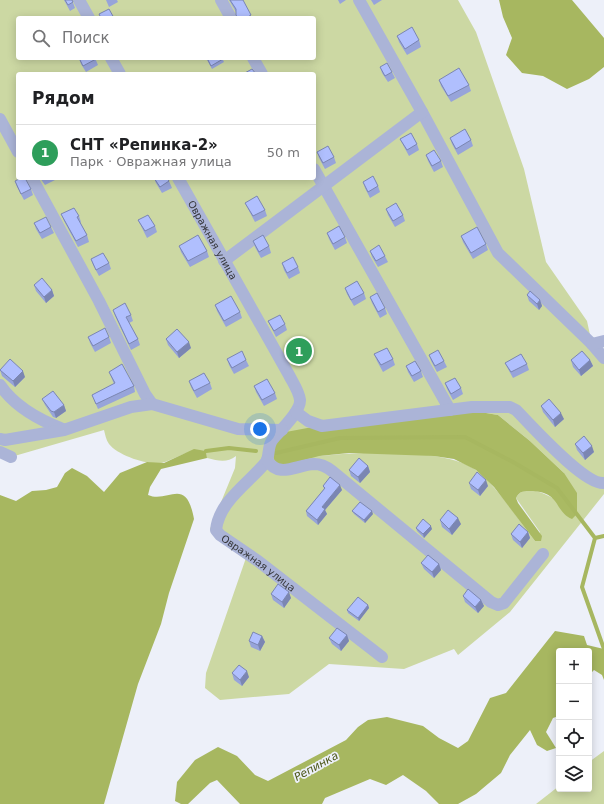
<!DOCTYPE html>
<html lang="ru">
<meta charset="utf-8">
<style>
:root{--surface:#fff;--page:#f6f6f6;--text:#202124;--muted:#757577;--line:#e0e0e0;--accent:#2563eb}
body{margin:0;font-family:"DejaVu Sans",sans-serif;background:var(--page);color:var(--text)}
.controls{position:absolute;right:12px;bottom:12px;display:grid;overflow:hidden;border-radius:4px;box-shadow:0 2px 10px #0003}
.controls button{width:36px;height:36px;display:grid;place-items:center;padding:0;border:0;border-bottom:1px solid var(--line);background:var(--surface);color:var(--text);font:20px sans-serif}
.you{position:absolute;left:260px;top:429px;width:14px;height:14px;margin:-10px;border:3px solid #fff;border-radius:50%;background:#1a73e8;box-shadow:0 0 0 6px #1a73e833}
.badge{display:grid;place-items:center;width:26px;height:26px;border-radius:50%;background:var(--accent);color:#fff;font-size:13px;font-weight:700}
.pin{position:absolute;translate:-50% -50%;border:2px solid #fff;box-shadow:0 1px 4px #0006}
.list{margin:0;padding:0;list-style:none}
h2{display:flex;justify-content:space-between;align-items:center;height:52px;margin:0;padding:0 16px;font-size:17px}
h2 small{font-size:13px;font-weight:400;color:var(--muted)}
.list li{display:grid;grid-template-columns:26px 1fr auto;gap:12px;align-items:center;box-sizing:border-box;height:56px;padding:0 16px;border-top:1px solid var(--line)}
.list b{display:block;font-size:15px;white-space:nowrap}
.list p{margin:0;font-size:13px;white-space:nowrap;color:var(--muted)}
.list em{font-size:13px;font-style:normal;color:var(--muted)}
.icon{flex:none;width:22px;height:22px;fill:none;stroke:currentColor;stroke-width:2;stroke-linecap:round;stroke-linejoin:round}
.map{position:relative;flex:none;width:604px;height:804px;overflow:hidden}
.search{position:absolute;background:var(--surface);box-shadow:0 2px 10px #0003;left:16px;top:16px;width:300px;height:44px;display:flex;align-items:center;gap:10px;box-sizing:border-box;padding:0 14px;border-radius:4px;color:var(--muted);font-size:15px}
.panel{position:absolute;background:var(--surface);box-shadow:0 2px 10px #0003;left:16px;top:72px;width:300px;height:108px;border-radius:4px}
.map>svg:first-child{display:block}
.green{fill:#ccd8a3;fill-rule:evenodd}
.forest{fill:#aaba63}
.water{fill:#a7b760}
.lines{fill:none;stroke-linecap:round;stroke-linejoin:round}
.stream{stroke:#a7b760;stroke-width:4}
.minor{stroke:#abb4d7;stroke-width:12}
.wall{fill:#97a4da}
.shaded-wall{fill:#7b86b2}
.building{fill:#b0bffe;stroke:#7b86b2}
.labels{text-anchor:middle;stroke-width:3.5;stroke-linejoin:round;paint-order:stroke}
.street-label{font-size:10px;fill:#35363a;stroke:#edf0f9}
.water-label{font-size:11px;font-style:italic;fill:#4c5617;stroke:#edf0f9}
</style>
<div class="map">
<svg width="604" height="804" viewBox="0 0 604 804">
<rect width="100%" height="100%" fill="#edf0f9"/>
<path class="green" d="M0 0H458L476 32 524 169 546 262 587 321 592 344 604 357V494L510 612 458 655 454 649 404 669 329 664 289 694 220 700 205 688 206 673 247 555 210 529 235 468 236 456C227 463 219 461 207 458L206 451C188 449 181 456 165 462 152 467 118 456 109 444 106 440 105 434 104 430L11 457 0 452ZM18 18H314V58H18ZM18 74H314V178H18ZM462 409 498 415 530 441 564 473 555 499C544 493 523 483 516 498L540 532 535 541C517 518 500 490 477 471 449 447 355 452 319 456Z
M604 751V804H536L559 786V789H589V762Z"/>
<path class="forest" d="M462 409 498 415 530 441 564 473 577 493V514L572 519C553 511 562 491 529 491 522 491 519 492 516 498L518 503 542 536 541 541H535L494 487 476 470 454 459 434 456 349 453 319 456 282 466 275 462 272 453 274 444 286 432 318 426Z"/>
<path class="water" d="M499 0H572L604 38V67L589 79 567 89 543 76 522 73 506 55 512 38 503 17Z
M194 449 206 451 207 458 161 469 150 487 148 495C168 504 186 475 194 519L169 593 161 624 138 684 104 804H0V495L16 501 32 491 46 490 57 487 65 473 72 468 87 476 104 492 120 473 147 462 164 463Z
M555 631 584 636 587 645 604 649V680L602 675 594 670 589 675V651H559V716L553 718 546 732 556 748 547 751 537 745 530 730 510 755 501 773 476 794 458 804H439L426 791 403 775 386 785 370 779 325 798 322 804H240L217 780 210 783 188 804H181L175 801 177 782 195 760 218 747 237 756 255 775 268 781 346 740 358 727 368 720 387 717 423 726 439 738 458 748 468 741 490 698 506 693Z"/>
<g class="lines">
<path class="stream" d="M206 451 229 448 256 451
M276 453 340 438 465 437 513 462 557 488 595 538
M604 536 595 538 582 587 604 649"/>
<g class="minor">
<path d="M79 0 89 18"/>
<path d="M221 0 231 18"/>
<path d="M359 0 422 112 498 253 592 344 604 358"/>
<path d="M111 58 120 74"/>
<path d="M253 58 262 74"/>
<path d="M0 119 18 152"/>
<path d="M314 169 450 410"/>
<path d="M32 178 99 301 145 394 152 404"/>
<path id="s1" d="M178 178 289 375C293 383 299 391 300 400 301 411 280 431 273 439 267 446 270 456 266 462 249 483 219 501 216 530L220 535 258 561 382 657"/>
<path d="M224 261 422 112"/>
<path d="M592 344 604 341"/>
<path d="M0 385C15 407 39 420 63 429"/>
<path d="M296 412 308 421 322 426 472 407H510L516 410C531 425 584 485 604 483"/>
<path d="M0 439 5 440 64 430 131 407 152 404 238 429 282 430"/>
<path d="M0 452 11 457"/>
<path d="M267 460C279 479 296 465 314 464 321 464 327 467 332 471L491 602 498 605 504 603 543 554"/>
</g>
</g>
<path class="wall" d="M64 0H72L75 8 70 11Z
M106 0H117L118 2 109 7Z
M229 0H243L252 18H237L236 12Z
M338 0H346L340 4Z
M371 0H382L374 5Z
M397 36 419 40 421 47 407 55 399 42Z
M79 58H95L98 65 86 72 81 64Z
M206 58H222L224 62 212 69Z
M380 67 392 72 395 78 388 82 382 73Z
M439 80 469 85 471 91 451 102 441 86Z
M450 138 471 140 473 146 458 155 452 144Z
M400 139 417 144 419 150 409 156 403 145Z
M317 152 334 157 336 163 325 169 319 158Z
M426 155 441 161 443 167 434 172 428 161Z
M40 178H54L55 180 45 185Z
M154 178 169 181 172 188 162 193 156 183Z
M15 181 31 189 33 195 24 200 17 187Z
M363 182 378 186 380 192 370 198 365 188Z
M245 203 265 210 267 216 255 222 248 209Z
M386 209 403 215 405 221 395 227 388 215Z
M61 214 79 216 81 222 80 223 87 235 89 242 78 247 64 221Z
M138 220 155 226 157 232 147 238Z
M34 223 51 227 54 233 42 239 36 229Z
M327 233 345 237 347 243 335 250 329 239Z
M461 236 486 244 488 250 473 259 463 242Z
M253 241 269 246 271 253 261 258 255 247Z
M179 246 207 251 209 257 190 267 181 252Z
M370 251 385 256 388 262 378 267 372 257Z
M91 259 109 263 111 269 99 276 93 265Z
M282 263 298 267 300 273 289 279 284 270Z
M34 285 52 290 54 296 46 303 36 291Z
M345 288 364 293 366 299 354 306 347 294Z
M527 295 540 300 542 306 539 310 529 301Z
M370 297 385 308 387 314 380 318 372 303Z
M215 305 240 312 242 318 226 327 217 311Z
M113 310 131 315 133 321 129 323 138 339 140 345 131 350 115 316Z
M268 321 285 324 287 330 276 337Z
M88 337H109L111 343 95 352 90 343Z
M166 339 191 348 179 358 168 345Z
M374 354 393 359 395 365 383 372 377 361Z
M429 355 444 361 447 367 437 372 431 361Z
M227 359 246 360 249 366 234 374 229 365Z
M571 360H590L593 366 581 376 573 367Z
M505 363 527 364 529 370 513 378 508 369Z
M406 366 421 371 423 377 414 382 408 372Z
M0 370 25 377 15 387 2 376Z
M109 372 134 386 135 392 98 409 92 395 114 384Z
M189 381 210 383 212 389 197 398 191 387Z
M445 383 461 388 463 394 453 400 447 389Z
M254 386 275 393 277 399 264 406 256 392Z
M42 399 64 405 66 411 56 418 53 417 45 405Z
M541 406 564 419 555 427 543 412Z
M575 444 594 452 585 460 577 450Z
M368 466 370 472 360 483 351 476 349 470Z
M469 483 488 486 480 496 471 489Z
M323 486 342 490 325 510 327 514 318 525 307 516 306 511 324 489Z
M352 511 373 514 365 523 354 514Z
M440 520 461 524 452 535 442 527Z
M416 528 432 529 424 538 417 531Z
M528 532 530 538 522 548 513 540 511 534Z
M421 563 439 564 441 570 434 578 424 569Z
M271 594 291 598 284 608 273 600Z
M463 596 481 600 484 606 478 613 465 602Z
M368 605 369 608 359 621 348 613 347 610Z
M347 635 349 641 341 651 332 644 329 638Z
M262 636 265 642 260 651 251 647 249 641Z
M232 673 249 677 242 686 234 680Z"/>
<path class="shaded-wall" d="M52 290 54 296 46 303 44 297Z
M540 300 542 306 539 310 537 304Z
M189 342 191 348 179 358 177 352Z
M590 360 593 366 581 376 579 370Z
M23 371 25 377 15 387 13 381Z
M64 405 66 411 56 418 54 412Z
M561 413 564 419 555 427 553 420Z
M592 446 594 452 585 460 583 453Z
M368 466 370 472 360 483 358 477Z
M486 480 488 486 480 496 478 490Z
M340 485 342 490 325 510 327 514 318 525 317 520 322 507Z
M372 511 373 514 365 523 364 520Z
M458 518 461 524 452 535 449 529Z
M431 526 432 529 424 538 423 534Z
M528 532 530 538 522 548 520 542Z
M439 564 441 570 434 578 432 572Z
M289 592 291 598 284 608 282 602Z
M481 600 484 606 478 613 475 607Z
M368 605 369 608 359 621 358 618Z
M347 635 349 641 341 651 339 645Z
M262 636 265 642 260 651 258 645Z
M247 671 249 677 242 686 240 680Z"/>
<path class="building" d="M65 0H72L73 2 68 5Z
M230 0H243L251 15 246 18H238L236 15V9Z
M109 9 114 18H101L99 14Z
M412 27 419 40 405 49 397 36Z
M79 58H95L96 59 83 66Z
M207 58H222L223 59 211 66Z
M387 63 392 72 385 76 380 67Z
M459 68 469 85 448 96 439 80Z
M252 69 256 74H243Z
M465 129 471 140 456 149 450 138Z
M411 133 417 144 407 150 400 139Z
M328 146 334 157 323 163 317 152Z
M434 150 441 161 432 166 426 155Z
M373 176 378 186 368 192 363 182Z
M21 178H25L31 189 21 194 15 181Z
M154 178H167L169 181 160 187Z
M257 196 265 210 253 216 245 203Z
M396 203 403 215 393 221 386 209Z
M74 208 79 216 77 217 87 235 76 241 61 214Z
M148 215 155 226 145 231 138 220Z
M46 217 51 227 40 233 34 223Z
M339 226 345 237 333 244 327 233Z
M477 227 486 244 471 253 461 236Z
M198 235 207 251 188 261 179 246Z
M263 235 269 246 259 252 253 241Z
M379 245 385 256 376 261 370 251Z
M103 253 109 263 96 270 91 259Z
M293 257 298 267 287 273 282 263Z
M42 278 52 290 44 297 34 285Z
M357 281 364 293 351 300 345 288Z
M530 291 540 300 537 304 527 295Z
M377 293 385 308 378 312 370 297Z
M231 296 240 312 224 321 215 305Z
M125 303 131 315 126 317 138 339 129 344 113 310Z
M280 315 285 324 274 331 268 321Z
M105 328 109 337 93 346 88 337Z
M177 329 189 342 177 352 166 339Z
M387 348 393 359 381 365 374 354Z
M438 350 444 361 435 366 429 355Z
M242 351 246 360 232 368 227 359Z
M582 351 590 360 579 370 571 360Z
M521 354 527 364 511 372 505 363Z
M10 359 23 371 13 381 0 370Z
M415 361 421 371 412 376 406 366Z
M122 364 134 386 96 404 92 395 115 383 109 372Z
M204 373 210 383 194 391 189 381Z
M455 378 461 388 451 394 445 383Z
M267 379 275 393 262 400 254 386Z
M53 391 64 405 54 412 51 411 42 399Z
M549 399 561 413 553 420 541 406Z
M584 436 592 446 583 453 575 444Z
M359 458 368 466 358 477 349 470Z
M477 472 486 480 478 490 469 483Z
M330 477 340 485 322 507 325 509 317 520 306 511 325 488 323 486Z
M360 502 372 511 364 520 352 511Z
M448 510 458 518 449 529 440 520Z
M423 519 431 526 423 534 416 528Z
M519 524 528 532 520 542 511 534Z
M428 555 439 564 432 572 421 563Z
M278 584 289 592 282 602 271 594Z
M468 589 481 600 475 607 463 596Z
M358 597 368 605 358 618 347 610Z
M337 628 347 635 339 645 329 638Z
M253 632 262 636 258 645 249 641Z
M239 665 247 671 240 680 232 673Z"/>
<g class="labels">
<g class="street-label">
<text dy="4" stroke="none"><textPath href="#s1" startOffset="71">Овражная улица</textPath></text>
<text dy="4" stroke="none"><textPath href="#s1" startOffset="466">Овражная улица</textPath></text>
</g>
<g class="water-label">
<text transform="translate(316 766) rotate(-29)" y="4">Репинка</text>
</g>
</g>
</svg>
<div class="controls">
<button>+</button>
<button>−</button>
<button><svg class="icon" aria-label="locate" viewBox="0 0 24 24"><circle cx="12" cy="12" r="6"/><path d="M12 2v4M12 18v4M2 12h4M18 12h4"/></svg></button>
<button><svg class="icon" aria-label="layers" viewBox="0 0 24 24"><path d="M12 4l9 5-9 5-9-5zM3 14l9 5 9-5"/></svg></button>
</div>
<div class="you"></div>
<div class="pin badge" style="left:299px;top:351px;background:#2e9e5b">1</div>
<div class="search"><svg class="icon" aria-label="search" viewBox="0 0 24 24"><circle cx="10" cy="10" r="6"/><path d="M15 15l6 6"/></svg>Поиск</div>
<section class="panel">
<h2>Рядом<small></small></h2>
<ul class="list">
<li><span class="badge" style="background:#2e9e5b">1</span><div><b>СНТ «Репинка-2»</b><p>Парк · Овражная улица</p></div><em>50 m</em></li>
</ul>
</section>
</div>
